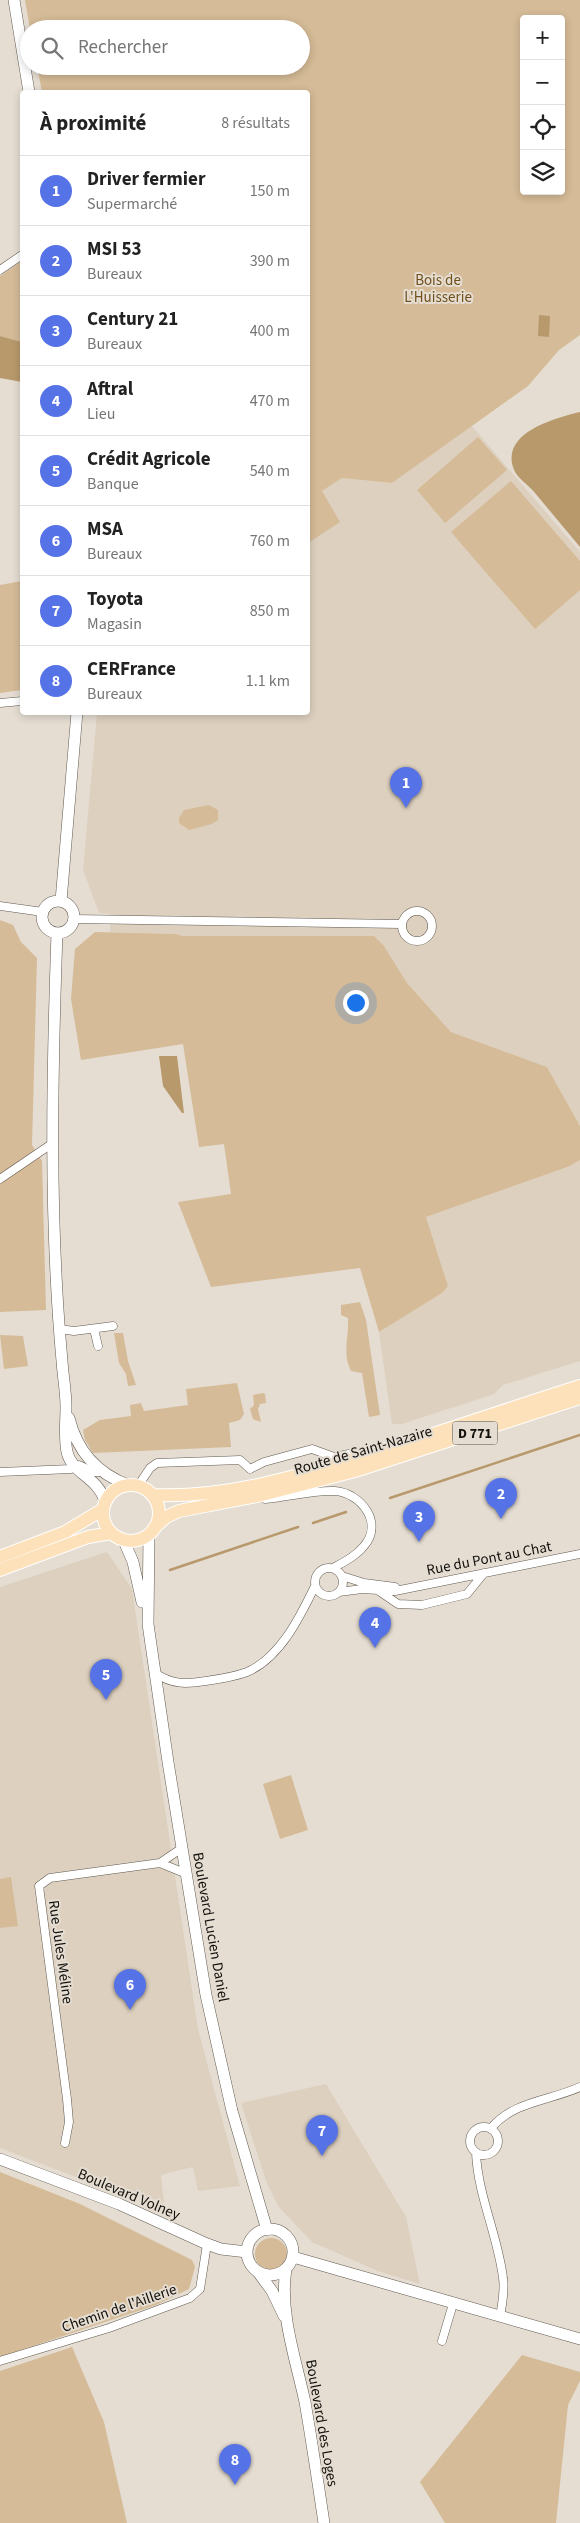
<!DOCTYPE html>
<html lang="fr">
<meta charset="utf-8">
<style>
:root{--surface:#fff;--page:#f2f2f2;--text:#222;--muted:#767676;--line:#e0e0e0;--accent:#5672e7}
body{margin:0;font-family:"Source Sans 3",sans-serif;background:var(--page);color:var(--text)}
.controls{position:absolute;right:15px;top:15px;display:grid;overflow:hidden;border-radius:5px;box-shadow:0 2px 8px #0003}
.controls button{width:45px;height:45px;display:grid;place-items:center;padding:0;border:0;border-bottom:1px solid var(--line);background:var(--surface);color:var(--text);font:25px sans-serif}
.you{position:absolute;left:355px;top:1002px;width:18px;height:18px;margin:-12px;border:4px solid #fff;border-radius:50%;background:#1a73e8;box-shadow:0 0 0 8px #1a73e833}
.badge{display:grid;place-items:center;width:32px;height:32px;border-radius:50%;background:var(--accent);color:#fff;font-size:16px;font-weight:700}
.pin{position:absolute;translate:-50% -41px;filter:drop-shadow(0 1px 2px #0008)}
.pin::after{content:'';position:absolute;top:26px;width:18px;height:15px;background:inherit;clip-path:polygon(0 0,100% 0,50% 100%)}
.list{margin:0;padding:0;list-style:none}
h2{display:flex;justify-content:space-between;align-items:center;height:65px;margin:0;padding:0 20px;font-size:21px}
h2 small{font-size:16px;font-weight:400;color:var(--muted)}
.list li{display:grid;grid-template-columns:32px 1fr auto;gap:15px;align-items:center;box-sizing:border-box;height:70px;padding:0 20px;border-top:1px solid var(--line)}
.list b{display:block;font-size:19px;white-space:nowrap}
.list p{margin:0;font-size:16px;white-space:nowrap;color:var(--muted)}
.list em{font-size:16px;font-style:normal;color:var(--muted)}
.icon{flex:none;width:28px;height:28px;fill:none;stroke:currentColor;stroke-width:2;stroke-linecap:round;stroke-linejoin:round}
.map{position:relative;flex:none;width:580px;height:2523px;overflow:hidden}
.search{position:absolute;background:var(--surface);box-shadow:0 2px 8px #0003;left:20px;top:20px;width:290px;height:55px;display:flex;align-items:center;gap:12px;box-sizing:border-box;padding:0 18px;border-radius:28px;color:var(--muted);font-size:19px}
.panel{position:absolute;background:var(--surface);box-shadow:0 2px 8px #0003;left:20px;top:90px;width:290px;height:625px;border-radius:5px}
.map>svg:first-child{display:block}
.built{fill:#ddd0bf}
.green{fill:#d5bb97;fill-rule:evenodd}
.water{fill:#b8996c}
.lines{fill:none;stroke-linecap:round;stroke-linejoin:round}
.stream{stroke:#b8996c;stroke-width:2.5}
.street-casing{stroke:#60594f;stroke-width:9}
.secondary-casing{stroke:#60594f;stroke-width:12}
.primary-casing{stroke:#fff;stroke-width:14}
.street{stroke:#fff;stroke-width:8}
.secondary{stroke:#fff;stroke-width:11}
.primary{stroke:#fde1bb;stroke-width:12}
.labels{text-anchor:middle;stroke-width:4;stroke-linejoin:round;paint-order:stroke}
.shield{fill:#e5ddd2;stroke:#514e47;stroke-width:1}
.shield-label{font-size:14px;font-weight:bold;fill:#12100c}
.park-label{font-size:15px;fill:#71501c;stroke:#e5ddd2}
.street-label{font-size:15px;fill:#12100c;stroke:#e5ddd2}
</style>
<div class="map">
<svg width="580" height="2523" viewBox="0 0 580 2523">
<rect width="100%" height="100%" fill="#e5ddd2"/>
<path class="built" d="M471 425 580 552V1126L547 1067 451 1032 407 983 384 946 182 936 176 934 110 932V914L99 913 83 870 97 713 308 712V500L342 478 392 483Z
M580 1160V1361L503 1385 494 1394 402 1424H392L379 1332 442 1293 448 1286 426 1217 570 1166Z
M107 1552 132 1589 198 2029 240 2186 198 2191 193 2167 161 2175 164 2203 118 2185 115 2192 0 2148V1587Z
M326 2084 406 2217 420 2284 378 2271 312 2242 278 2206 266 2181 241 2103Z"/>
<path class="green" d="M25 0H580V335L559 350 528 386 392 483 342 478 322 491 340 522 308 543V92H42L37 66H301V29H30ZM524 19H561V191H524Z
M22 261V342L0 336V276Z
M478 437 507 470 445 523 417 490Z
M511 481 580 561V590L535 629 451 532Z
M22 581V690L0 693V585Z
M209 805 218 810V820L212 824 189 830 179 823V818L184 810Z
M0 920 13 925 21 942 37 958 32 1145 42 1161 46 1310 0 1312Z
M95 932 176 934 182 936H374L384 946 407 983 451 1032 547 1067 580 1126V1160L570 1166 426 1217 448 1286 442 1293 379 1332 360 1268 211 1287 178 1202 231 1194 224 1144 199 1147 183 1044 81 1060 71 999 75 949Z
M360 1302 366 1320 380 1415 369 1417 362 1373 351 1371C342 1354 349 1337 348 1318L341 1315V1305Z
M114 1333H123L128 1361 136 1385 128 1386 126 1374 119 1363Z
M0 1335 23 1336 28 1366 4 1369Z
M237 1383 244 1414 240 1420 229 1423 231 1447 93 1453 85 1440 83 1430 100 1420 131 1416 130 1405 141 1403 144 1411 188 1405 186 1389Z
M263 1393 265 1394 266 1403 260 1404 258 1409 261 1422 253 1419 250 1409 254 1405 253 1395Z
M291 1775 308 1830 280 1839 263 1784Z
M11 1877 18 1926 0 1928V1879Z
M0 2172 80 2204 192 2260 195 2267 189 2289 156 2305 0 2357Z
M255 2254a16 16 0 1 1 32 0a16 16 0 1 1-32 0Z
M72 2347 104 2422 127 2523H0V2371Z
M522 2355 580 2372V2381L568 2405 556 2523H445L420 2482Z"/>
<path class="water" d="M539 315 550 316 549 337 538 336Z
M0 336 22 342V382L0 378Z
M580 412V547C565 529 550 511 535 493 528 484 516 478 513 467 502 432 556 418 580 412Z
M159 1056H177L184 1113H182L163 1086Z"/>
<g class="lines">
<path class="stream" d="M390 1498 580 1435
M313 1523 346 1512
M170 1570 298 1527"/>
<defs>
<path id="street" d="M0 270 22 255
M0 703 22 701
M0 906 43 912
M402 926a15 15 0 1 1 30 0a15 15 0 1 1-30 0Z
M74 919 401 924
M0 1179 53 1143
M59 1329 74 1331 113 1326
M94 1329 98 1346
M250 1469 264 1462 312 1449 334 1457 354 1453
M0 1472 71 1469 79 1465 94 1472H102
M138 1486 150 1468 157 1463 240 1460 250 1469
M265 1499C288 1497 312 1490 335 1491 361 1493 384 1523 364 1546 356 1556 344 1562 333 1568
M315 1582a14 14 0 1 1 28 0a14 14 0 1 1-28 0Z
M342 1576 364 1583 395 1587
M379 1591 398 1604 422 1605 467 1594 484 1573
M339 1592 362 1589 395 1591 580 1554
M155 1673C173 1685 186 1684 206 1681 220 1679 234 1677 247 1672 280 1658 300 1617 315 1586
M160 1863 187 1874
M470 2141a14 14 0 1 1 28 0a14 14 0 1 1-28 0Z
M491 2128C514 2101 549 2101 580 2087
M65 2143 69 2122 67 2099 39 1886 50 1878 160 1863 182 1848
M476 2153C478 2196 498 2236 503 2278 505 2291 502 2305 500 2317
M442 2341 453 2304
M0 2361 109 2328 190 2298 200 2289 207 2244"/>
<path id="secondary" d="M14 0 29 92
M61 901 77 712
M42 917a16 16 0 1 1 32 0a16 16 0 1 1-32 0Z
M57 933C52 1076 49 1218 62 1361 63 1376 66 1392 66 1407 66 1422 64 1437 67 1452 72 1474 97 1476 105 1501
M69 1418C77 1451 96 1473 128 1485
M149 1534 148 1624 168 1762 206 1995 232 2111 267 2230
M124 1541 133 1562 142 1602
M0 2159 119 2204 207 2244 221 2249 247 2252
M247 2252a23 23 0 1 1 46 0a23 23 0 1 1-46 0Z
M293 2257 580 2339
M286 2269C279 2312 296 2360 305 2402 312 2442 318 2483 324 2523
M258 2272 272 2291 284 2316"/>
<path id="primary" d="M103 1513a28 28 0 1 1 56 0a28 28 0 1 1-56 0Z
M152 1495C223 1498 293 1478 360 1457 434 1435 507 1409 580 1386
M155 1527 166 1517 179 1511 262 1495 355 1471 580 1398
M0 1557 65 1532 102 1510
M0 1570 88 1537 111 1533"/>
</defs>
<use href="#street" class="street-casing"/>
<use href="#secondary" class="secondary-casing"/>
<use href="#primary" class="primary-casing"/>
<use href="#street" class="street"/>
<use href="#secondary" class="secondary"/>
<use href="#primary" class="primary"/>
</g>
<g class="labels">
<rect class="shield" x="452.5" y="1421.5" width="45" height="23" rx="4"/>
<g class="shield-label">
<text x="475" y="1438">D 771</text>
</g>
<g class="park-label">
<text x="438" y="285">Bois de<tspan x="438" dy="17">L'Huisserie</tspan></text>
</g>
<g class="street-label">
<text transform="translate(363 1450) rotate(-16)" y="5">Route de Saint-Nazaire</text>
<text transform="translate(489 1558) rotate(-11)" y="5">Rue du Pont au Chat</text>
<text transform="translate(211 1927) rotate(80)" y="5">Boulevard Lucien Daniel</text>
<text transform="translate(61 1952) rotate(82)" y="5">Rue Jules Méline</text>
<text transform="translate(129 2194) rotate(23)" y="5">Boulevard Volney</text>
<text transform="translate(119 2308) rotate(-19)" y="5">Chemin de l'Aillerie</text>
<text transform="translate(322 2423) rotate(80)" y="5">Boulevard des Loges</text>
</g>
</g>
</svg>
<div class="controls">
<button>+</button>
<button>−</button>
<button><svg class="icon" aria-label="locate" viewBox="0 0 24 24"><circle cx="12" cy="12" r="6"/><path d="M12 2v4M12 18v4M2 12h4M18 12h4"/></svg></button>
<button><svg class="icon" aria-label="layers" viewBox="0 0 24 24"><path d="M12 4l9 5-9 5-9-5zM3 14l9 5 9-5"/></svg></button>
</div>
<div class="you"></div>
<div class="pin badge" style="left:406px;top:808px">1</div>
<div class="pin badge" style="left:501px;top:1519px">2</div>
<div class="pin badge" style="left:419px;top:1542px">3</div>
<div class="pin badge" style="left:375px;top:1648px">4</div>
<div class="pin badge" style="left:106px;top:1700px">5</div>
<div class="pin badge" style="left:130px;top:2010px">6</div>
<div class="pin badge" style="left:322px;top:2156px">7</div>
<div class="pin badge" style="left:235px;top:2485px">8</div>
<div class="search"><svg class="icon" aria-label="search" viewBox="0 0 24 24"><circle cx="10" cy="10" r="6"/><path d="M15 15l6 6"/></svg>Rechercher</div>
<section class="panel">
<h2>À proximité<small>8 résultats</small></h2>
<ul class="list">
<li><span class="badge">1</span><div><b>Driver fermier</b><p>Supermarché</p></div><em>150 m</em></li>
<li><span class="badge">2</span><div><b>MSI 53</b><p>Bureaux</p></div><em>390 m</em></li>
<li><span class="badge">3</span><div><b>Century 21</b><p>Bureaux</p></div><em>400 m</em></li>
<li><span class="badge">4</span><div><b>Aftral</b><p>Lieu</p></div><em>470 m</em></li>
<li><span class="badge">5</span><div><b>Crédit Agricole</b><p>Banque</p></div><em>540 m</em></li>
<li><span class="badge">6</span><div><b>MSA</b><p>Bureaux</p></div><em>760 m</em></li>
<li><span class="badge">7</span><div><b>Toyota</b><p>Magasin</p></div><em>850 m</em></li>
<li><span class="badge">8</span><div><b>CERFrance</b><p>Bureaux</p></div><em>1.1 km</em></li>
</ul>
</section>
</div>
